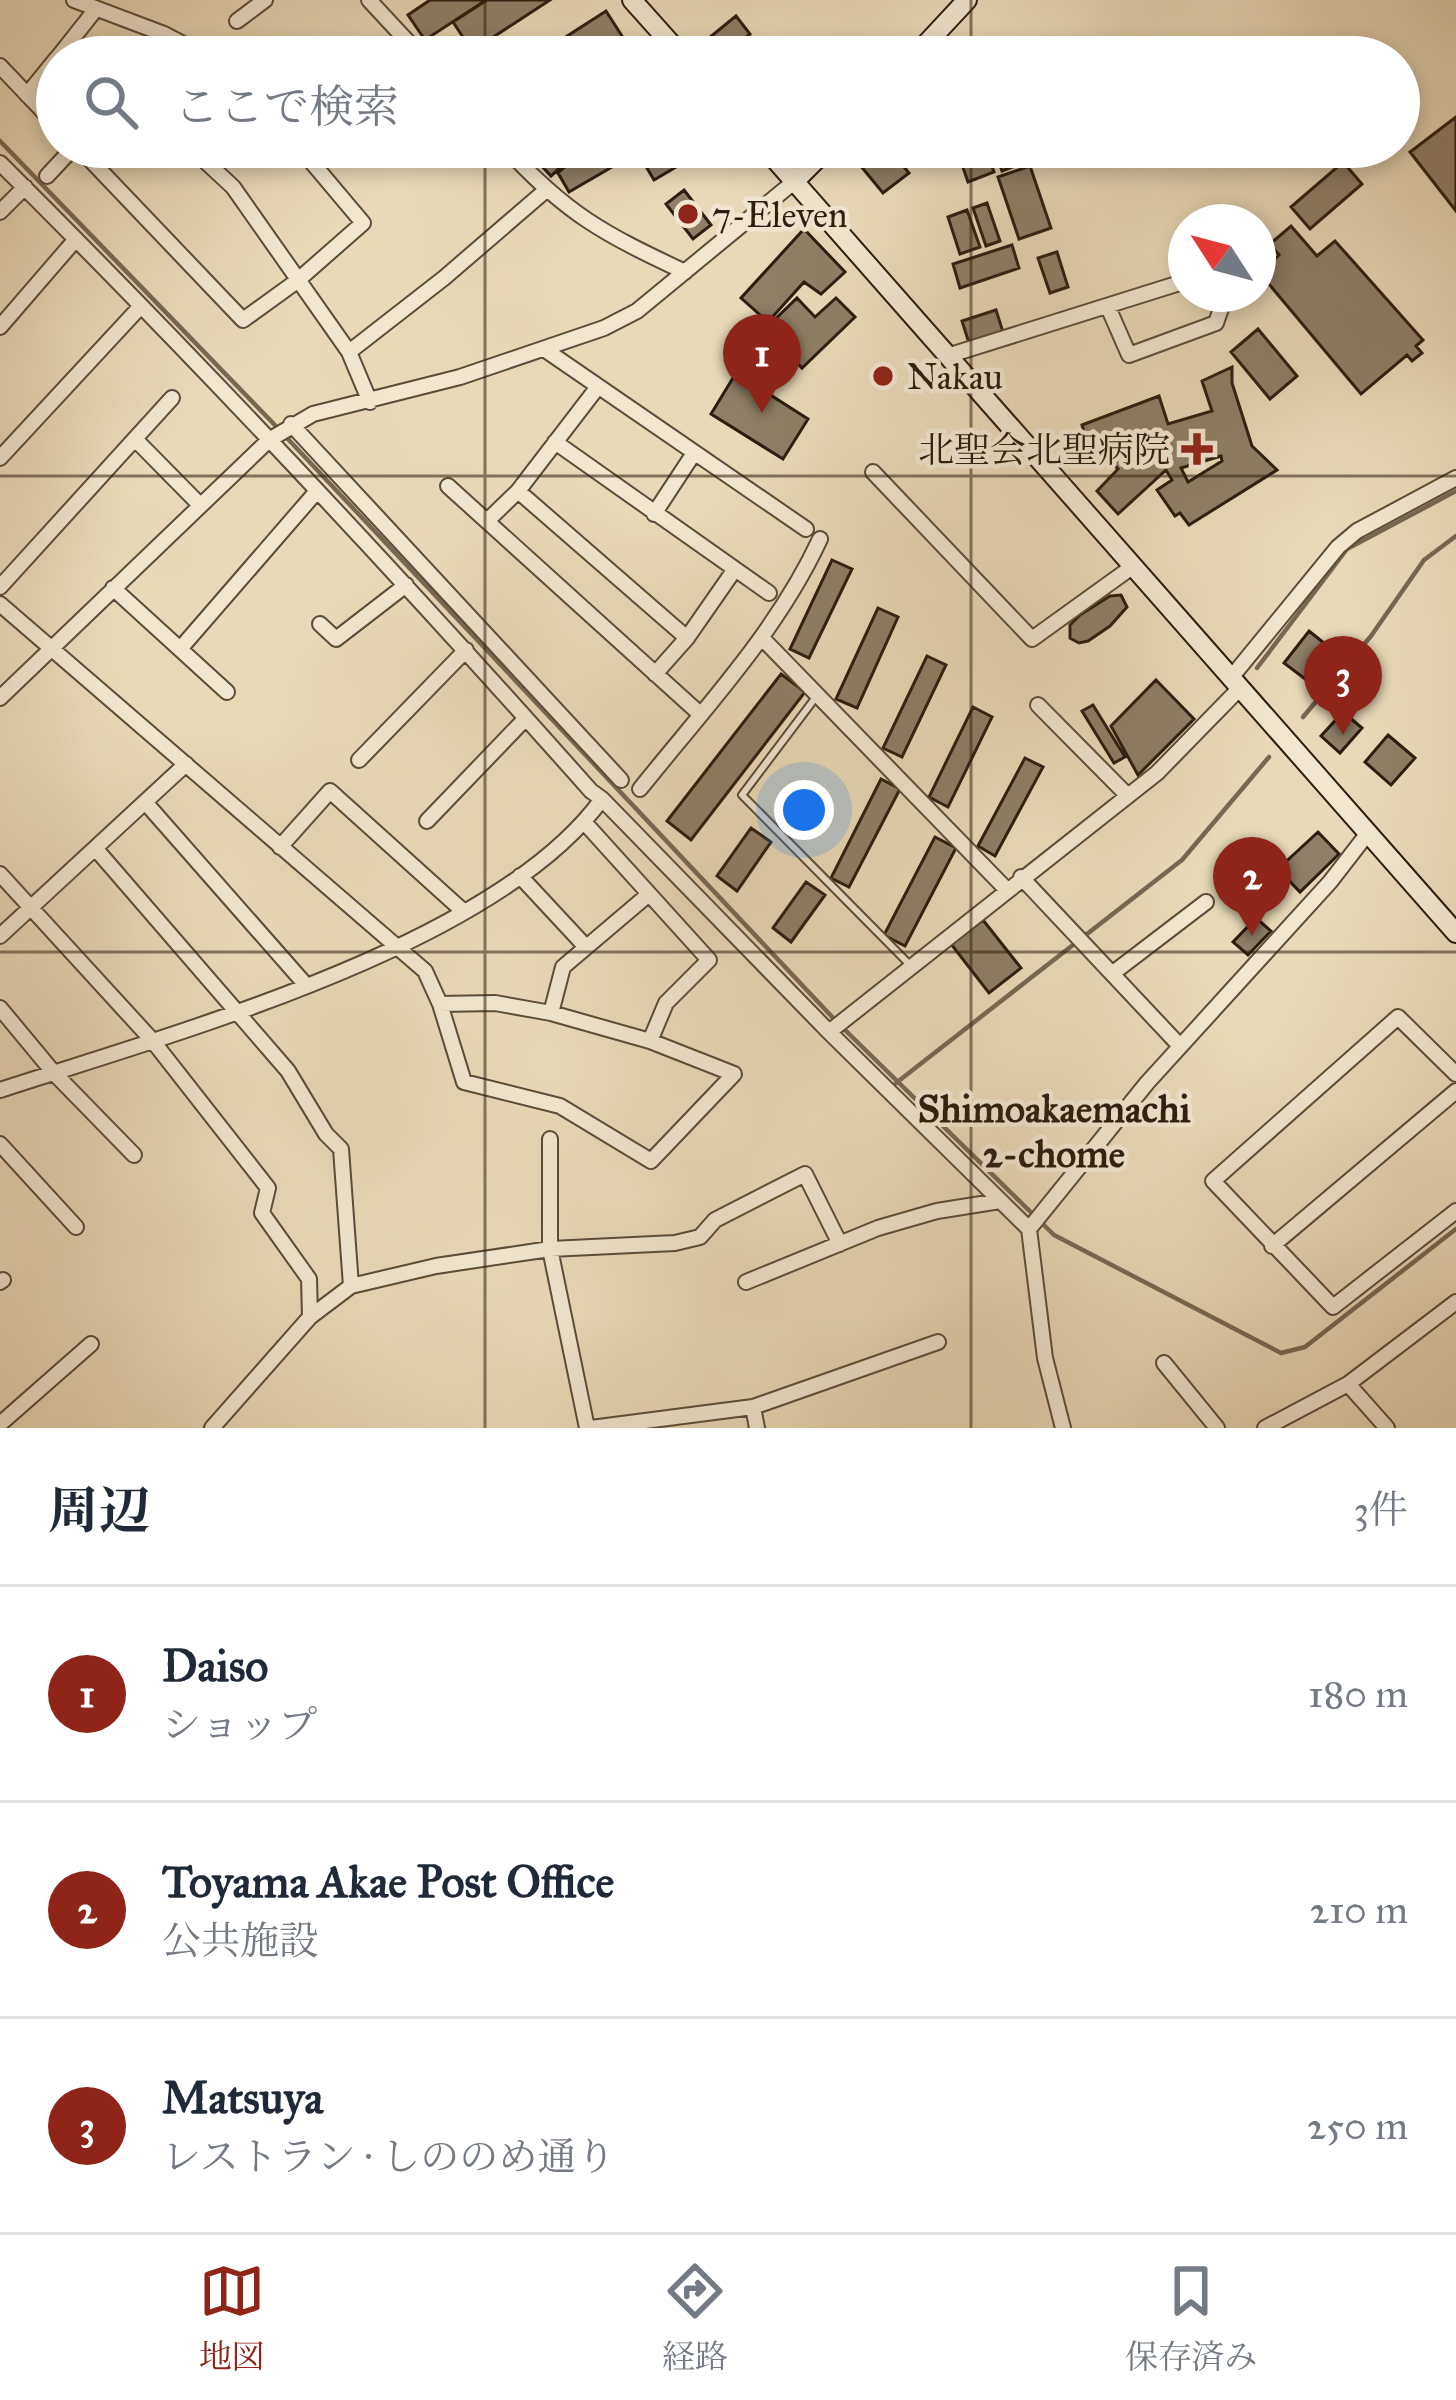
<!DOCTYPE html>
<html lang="ja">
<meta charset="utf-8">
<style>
:root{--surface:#fff;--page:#f2f2f3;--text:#1f2937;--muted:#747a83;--line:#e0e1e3;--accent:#8f2418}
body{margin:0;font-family:"IM FELL Great Primer","Noto Serif JP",serif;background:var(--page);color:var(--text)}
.compass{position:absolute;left:1168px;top:204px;width:108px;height:108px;border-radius:50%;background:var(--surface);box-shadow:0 6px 18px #0003;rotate:306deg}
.you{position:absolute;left:804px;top:810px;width:42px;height:42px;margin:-30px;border:9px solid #fff;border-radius:50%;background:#1a73e8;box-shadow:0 0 0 18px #1a73e833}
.badge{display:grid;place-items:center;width:78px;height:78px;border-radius:50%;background:var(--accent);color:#fff;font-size:39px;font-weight:700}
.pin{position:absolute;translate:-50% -99px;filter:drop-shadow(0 3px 6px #0008)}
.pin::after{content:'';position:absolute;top:63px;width:42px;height:36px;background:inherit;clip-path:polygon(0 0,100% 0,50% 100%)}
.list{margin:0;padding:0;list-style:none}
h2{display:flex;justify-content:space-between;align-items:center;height:156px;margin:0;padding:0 48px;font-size:51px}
h2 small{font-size:39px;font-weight:400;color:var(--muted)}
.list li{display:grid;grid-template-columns:78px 1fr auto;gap:36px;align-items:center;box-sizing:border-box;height:216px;padding:0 48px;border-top:3px solid var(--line)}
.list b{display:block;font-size:45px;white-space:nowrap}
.list p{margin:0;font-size:39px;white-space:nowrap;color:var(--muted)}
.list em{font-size:39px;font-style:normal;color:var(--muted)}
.icon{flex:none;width:66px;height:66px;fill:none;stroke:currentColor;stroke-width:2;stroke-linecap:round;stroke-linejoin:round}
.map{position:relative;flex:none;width:1456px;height:1428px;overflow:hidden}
.search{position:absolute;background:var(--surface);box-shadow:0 6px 18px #0003;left:36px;right:36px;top:36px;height:132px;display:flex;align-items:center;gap:30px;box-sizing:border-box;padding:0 42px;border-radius:66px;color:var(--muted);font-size:45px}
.sheet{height:804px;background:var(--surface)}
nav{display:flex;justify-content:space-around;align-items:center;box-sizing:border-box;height:168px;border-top:3px solid var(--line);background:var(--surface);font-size:33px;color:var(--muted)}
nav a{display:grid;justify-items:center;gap:6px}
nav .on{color:var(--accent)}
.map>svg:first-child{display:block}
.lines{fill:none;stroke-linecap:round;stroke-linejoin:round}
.stream{stroke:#776852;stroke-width:4.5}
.building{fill:#8e7f66;stroke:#2c1d0f;stroke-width:3;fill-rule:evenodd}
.lane-casing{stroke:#5b4c39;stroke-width:10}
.street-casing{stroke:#5b4c39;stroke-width:18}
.secondary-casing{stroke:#2c1d0f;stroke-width:22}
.lane{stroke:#f1e7d0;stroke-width:6}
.street{stroke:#f1e7d0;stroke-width:14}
.secondary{stroke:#f1e7d0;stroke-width:18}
.grid{fill:none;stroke:#2c1d0f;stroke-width:3;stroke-opacity:0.55}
.poi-dot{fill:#8f2418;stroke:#f1e7d0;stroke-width:4.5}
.labels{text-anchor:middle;stroke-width:9;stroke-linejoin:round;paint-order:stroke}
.poi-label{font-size:36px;fill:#2c1d0f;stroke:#f1e7d0;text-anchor:start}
.neighbourhood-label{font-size:39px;font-weight:bold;fill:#2c1d0f;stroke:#f1e7d0}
</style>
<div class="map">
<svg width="1456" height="1428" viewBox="0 0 1456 1428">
<rect width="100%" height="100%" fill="#e9dab7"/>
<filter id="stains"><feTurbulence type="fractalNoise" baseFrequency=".00167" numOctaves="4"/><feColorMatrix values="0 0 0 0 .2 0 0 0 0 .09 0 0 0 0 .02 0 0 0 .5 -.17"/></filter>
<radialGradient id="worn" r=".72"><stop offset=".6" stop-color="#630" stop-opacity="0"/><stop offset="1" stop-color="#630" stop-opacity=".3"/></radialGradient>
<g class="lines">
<path class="stream" d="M0 141 271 421 835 1020
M1257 668 1347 549 1456 491
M1303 717 1371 636 1424 560 1456 536
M843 1028 1054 1235 1281 1353 1305 1347 1456 1229
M896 1083 1182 860 1269 757"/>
</g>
<path class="building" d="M430 0H482L483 2 425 40 408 15Z
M487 0H550L472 51 453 22Z
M606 11 622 36 589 57H551L563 49 558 42Z
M736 16 750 34 724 56 709 38Z
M1456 117V211L1410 152Z
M524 147H559L570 158 551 176Z
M587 147H632L636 153 569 192 558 173Z
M660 147H710L654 180 641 158Z
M845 147H888L909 173 883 193Z
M956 147H985L994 172 968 182Z
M994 147H1023L1028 161 1002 171Z
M1343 162 1362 184 1310 229 1291 207Z
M1030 166 1051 228 1019 239 998 177Z
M684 190 711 225 693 239 666 204Z
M987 203 1000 241 986 246 973 208Z
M967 210 980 247 960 254 948 217Z
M1291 226 1317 256 1335 241 1423 340 1416 346 1422 353 1412 361 1407 355 1361 394 1258 271V265L1269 256 1273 261 1279 255 1270 244Z
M804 229 845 272 821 294 804 282 768 322 741 298Z
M1012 245 1019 268 960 288 953 264Z
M1057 252 1068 287 1050 293 1038 258Z
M797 298 815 317 836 298 855 317 802 368 765 329Z
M996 310 1003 332 969 343 962 321Z
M1258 329 1297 376 1270 399 1231 352Z
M1232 367V383L1252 446 1277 470 1189 525 1180 513 1175 516 1157 490 1172 480 1166 470 1118 514 1097 491 1118 469 1112 462 1123 451 1131 459 1149 439 1146 431 1083 456 1075 437 1084 432 1082 425 1159 396 1168 424 1212 411 1202 381ZM1221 456 1222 461 1188 482 1181 468Z
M736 373 808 419 783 459 711 414Z
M832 560 852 569 809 658 790 649Z
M1121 595 1127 607 1110 626 1088 641 1079 643 1070 638V625L1080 615 1110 596Z
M878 608 898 617 857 708 836 699Z
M1309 631 1334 651 1309 682 1284 663Z
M927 656 946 665 902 757 883 748Z
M781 674 805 692 691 840 667 821Z
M1156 680 1194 719 1138 775 1111 726Z
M1093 705 1125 757 1114 763 1082 711Z
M973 707 992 717 948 807 929 797Z
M1343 712 1362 728 1340 753 1321 736Z
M1388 735 1415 758 1391 785 1365 762Z
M1025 758 1043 767 995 856 978 846Z
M881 779 900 789 849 887 831 878Z
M751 828 771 842 737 891 717 876Z
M1318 832 1339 854 1300 892 1278 869Z
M935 837 956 848 905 946 884 935Z
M806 882 825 895 791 942 773 928Z
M1256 918 1271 931 1248 955 1233 942Z
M983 920 1021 968 989 993 951 944Z"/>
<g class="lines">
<defs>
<path id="lane" d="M816 697 742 795 911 966"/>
<path id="street" d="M74 0 164 34 208 57
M369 0 422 57
M237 21 265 0
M58 57 96 9
M154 57 164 34
M0 66 57 126
M27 95 57 58
M78 147 243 320 297 281 363 223 299 147
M190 147 233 187 349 352 370 402
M505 147C566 214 604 234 685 272
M0 163C204 366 400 576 591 791L602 799C496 946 171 1034 0 1090
M47 176 74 147
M0 212 25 187
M1108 307 1129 355 1216 323 1226 294
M0 327 76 239
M544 349 806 529
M349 352 444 278 545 191
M947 356 1186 281
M291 424 621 780
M135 439 200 505
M555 442 769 593
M0 458 141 306
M873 472 1032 639 1132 567
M448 486 700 714
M518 491 687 638
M654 514 694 453
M487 521 518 491 597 388
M0 587 172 398
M113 588 227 692
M0 604 425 971 440 1004 464 1082 560 1106 651 1161 734 1074 650 1041 551 1013 495 1003 440 1004
M320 624 336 639 406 585
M762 638 1006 889
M180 649 317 491
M655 674 687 638 735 569
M1230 679 1338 547 1357 531 1456 478
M0 698 269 440 313 414 460 377 604 328 637 311 795 181
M1038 705 1128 796
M359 760 466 650
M640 789C704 709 777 632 820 539
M602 799 829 1032 1029 1229
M145 802 305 984
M427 821 526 718
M585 823 709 960 666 1003 650 1041
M280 847 330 791 463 911
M95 848 288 1071 326 1134 341 1149 351 1286
M0 874 152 1040 268 1188 262 1213 309 1279 310 1317
M520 876 586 947
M1021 877 1180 1046
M0 936 186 764
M1113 973 1206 902
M0 1008 54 1073 134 1155
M551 1013 563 967 649 894
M829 1032 1157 773 1239 689
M1456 1074 1398 1017 1213 1181 1333 1307 1456 1211
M550 1139V1249L587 1428
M0 1144 76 1227
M1272 1246 1456 1091
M0 1282 3 1280
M746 1282 878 1228 937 1211 1000 1201
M1164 1363 1217 1428
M1348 1384 1387 1428
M753 1407 757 1428
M0 1424 91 1344
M212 1428 310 1317 351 1286 436 1266 550 1249 675 1243 700 1237 715 1220 805 1174 840 1244
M591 1428 753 1407 938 1342
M1063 1428 1045 1358 1029 1229 1147 1083 1330 882 1368 833
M1265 1428 1348 1384 1456 1302"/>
<path id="secondary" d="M632 0 683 57
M914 57 967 0
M764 147 1456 933
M795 181 829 147"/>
</defs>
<use href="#lane" class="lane-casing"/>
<use href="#street" class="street-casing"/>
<use href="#secondary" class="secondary-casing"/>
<use href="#lane" class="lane"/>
<use href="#street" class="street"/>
<use href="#secondary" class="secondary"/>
</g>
<path class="grid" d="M485 0V57M971 0V57M485 147V1428M971 147V1428M0 476H1456M0 952H1456"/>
<g class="poi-dot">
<circle cx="688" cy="214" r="12"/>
<circle cx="883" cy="376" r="12"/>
<path d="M1191 431h12v12h12v12h-12v12h-12v-12h-12v-12h12z"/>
</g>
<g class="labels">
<g class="poi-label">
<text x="712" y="227">7-Eleven</text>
<text x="907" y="389">Nakau</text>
<text x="1170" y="462" text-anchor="end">北聖会北聖病院</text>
</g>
<g class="neighbourhood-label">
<text x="1054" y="1122">Shimoakaemachi<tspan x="1054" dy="45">2-chome</tspan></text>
</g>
</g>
<rect width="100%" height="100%" filter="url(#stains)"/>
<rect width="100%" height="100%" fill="url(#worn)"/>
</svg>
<svg class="compass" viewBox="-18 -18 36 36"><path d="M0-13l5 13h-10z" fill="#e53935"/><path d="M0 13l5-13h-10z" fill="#747a83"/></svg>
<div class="you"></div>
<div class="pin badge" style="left:762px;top:413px">1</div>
<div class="pin badge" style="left:1252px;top:936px">2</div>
<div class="pin badge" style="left:1343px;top:735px">3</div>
<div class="search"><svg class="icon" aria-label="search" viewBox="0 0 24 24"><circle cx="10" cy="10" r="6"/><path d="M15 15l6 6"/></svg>ここで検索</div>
</div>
<section class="sheet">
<h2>周辺<small>3件</small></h2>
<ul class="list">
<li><span class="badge">1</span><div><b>Daiso</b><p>ショップ</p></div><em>180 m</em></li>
<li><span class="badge">2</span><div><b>Toyama Akae Post Office</b><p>公共施設</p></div><em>210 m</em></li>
<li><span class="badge">3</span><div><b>Matsuya</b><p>レストラン · しののめ通り</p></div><em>250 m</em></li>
</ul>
</section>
<nav>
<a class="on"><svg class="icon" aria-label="map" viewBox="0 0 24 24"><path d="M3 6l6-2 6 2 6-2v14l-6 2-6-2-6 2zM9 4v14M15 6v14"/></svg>地図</a>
<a><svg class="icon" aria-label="directions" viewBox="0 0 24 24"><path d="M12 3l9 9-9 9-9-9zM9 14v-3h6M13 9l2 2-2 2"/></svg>経路</a>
<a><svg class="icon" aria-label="saved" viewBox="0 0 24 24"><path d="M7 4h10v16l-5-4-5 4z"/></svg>保存済み</a>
</nav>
